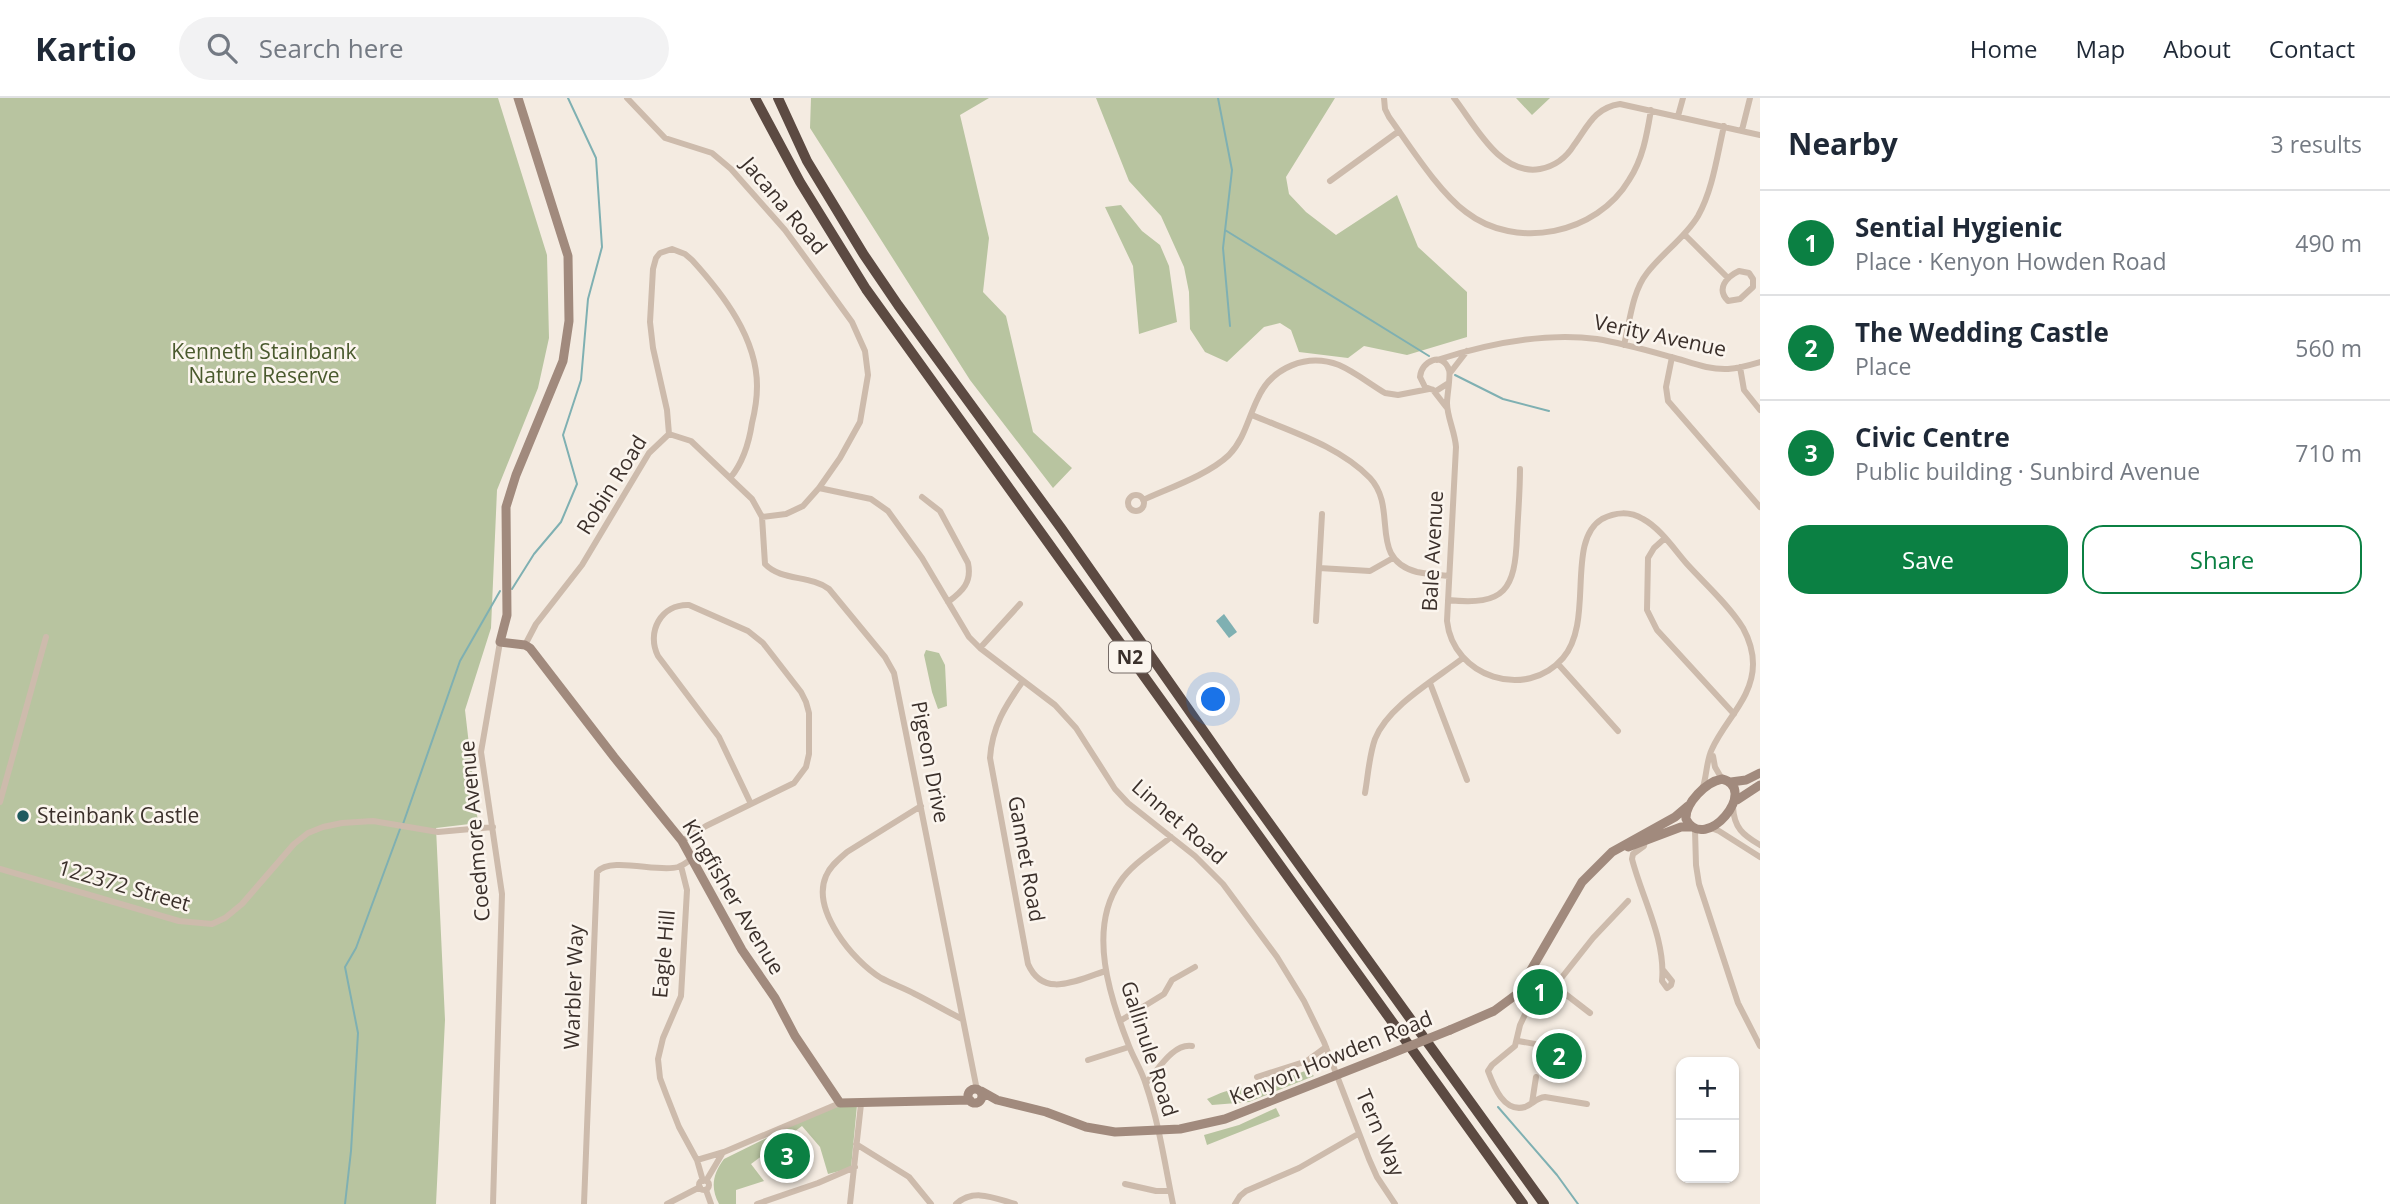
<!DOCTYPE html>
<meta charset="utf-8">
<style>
:root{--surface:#fff;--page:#f2f2f3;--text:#1f2937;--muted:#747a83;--line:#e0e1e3;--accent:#0b8043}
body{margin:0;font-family:"Open Sans",sans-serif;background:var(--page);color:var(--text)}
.controls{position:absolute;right:21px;bottom:21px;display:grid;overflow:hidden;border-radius:14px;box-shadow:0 2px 5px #0004}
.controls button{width:63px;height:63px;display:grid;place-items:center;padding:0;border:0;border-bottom:2px solid var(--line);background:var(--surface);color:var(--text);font:35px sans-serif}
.you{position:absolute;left:1214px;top:602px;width:24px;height:24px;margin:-18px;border:5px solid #fff;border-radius:50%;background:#1a73e8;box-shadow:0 0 0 10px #1a73e833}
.badge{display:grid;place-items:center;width:46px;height:46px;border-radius:50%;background:var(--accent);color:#fff;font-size:23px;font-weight:700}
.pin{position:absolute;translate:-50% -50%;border:4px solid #fff;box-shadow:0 2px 7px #0006}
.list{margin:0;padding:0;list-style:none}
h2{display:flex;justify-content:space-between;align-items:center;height:91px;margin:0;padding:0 28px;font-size:30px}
h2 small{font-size:23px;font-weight:400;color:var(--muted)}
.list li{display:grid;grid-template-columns:46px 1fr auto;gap:21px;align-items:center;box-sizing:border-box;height:105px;padding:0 28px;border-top:2px solid var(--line)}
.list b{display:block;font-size:26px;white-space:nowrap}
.list p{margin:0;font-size:23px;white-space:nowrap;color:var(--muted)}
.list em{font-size:23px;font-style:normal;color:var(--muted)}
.actions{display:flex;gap:14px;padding:21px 28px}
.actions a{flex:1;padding:16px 0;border:2px solid var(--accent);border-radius:21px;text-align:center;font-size:24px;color:var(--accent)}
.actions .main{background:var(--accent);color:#fff}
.icon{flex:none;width:38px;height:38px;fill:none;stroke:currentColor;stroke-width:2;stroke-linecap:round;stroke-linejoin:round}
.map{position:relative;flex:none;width:1760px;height:1106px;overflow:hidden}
header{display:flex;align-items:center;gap:42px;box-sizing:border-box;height:98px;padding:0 35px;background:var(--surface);border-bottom:2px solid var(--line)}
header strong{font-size:33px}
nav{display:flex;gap:38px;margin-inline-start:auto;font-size:24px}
.search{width:490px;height:63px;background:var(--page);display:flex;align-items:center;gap:18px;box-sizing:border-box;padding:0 24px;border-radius:38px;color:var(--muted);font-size:26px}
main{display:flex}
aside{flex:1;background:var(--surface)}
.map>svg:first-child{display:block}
.green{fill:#b8c4a0}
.water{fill:#7fb0b2}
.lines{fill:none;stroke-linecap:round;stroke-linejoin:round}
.stream{stroke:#7fb0b2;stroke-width:2}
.street{stroke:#cdbbac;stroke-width:6}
.secondary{stroke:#a18a7d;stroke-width:9}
.highway{stroke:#5c4a42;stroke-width:10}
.secondary-bridge{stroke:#a18a7d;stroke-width:9}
.poi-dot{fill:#1f5a5e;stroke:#fbf5ee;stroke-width:2.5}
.labels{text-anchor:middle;stroke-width:5;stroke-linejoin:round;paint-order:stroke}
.shield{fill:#fbf5ee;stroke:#756b66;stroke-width:2}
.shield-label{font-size:19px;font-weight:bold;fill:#3b302b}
.street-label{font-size:21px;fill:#3b302b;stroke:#fbf5ee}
.park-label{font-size:21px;fill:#4a5a2e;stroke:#fbf5ee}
.poi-label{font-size:21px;fill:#3b302b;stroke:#fbf5ee;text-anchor:start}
</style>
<header>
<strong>Kartio</strong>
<div class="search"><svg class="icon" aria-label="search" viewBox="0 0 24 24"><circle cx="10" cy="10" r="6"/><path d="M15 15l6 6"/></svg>Search here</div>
<nav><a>Home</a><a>Map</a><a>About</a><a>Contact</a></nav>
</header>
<main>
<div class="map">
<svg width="1760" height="1106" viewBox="0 0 1760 1106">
<rect width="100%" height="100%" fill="#f4ebe1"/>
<path class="green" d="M0 0H498L547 157 549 240 538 290 497 392 491 530 465 612 478 725 436 730 445 922 436 1106H0Z
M811 0H989L960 17 989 140 983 194 1006 218 1033 334 1072 370 1053 390 970 282 810 30Z
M1096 0H1335L1286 79 1289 96 1306 114 1336 137 1397 97 1418 149 1467 194V239L1407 257 1364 248 1348 260 1299 254 1291 232 1280 225 1264 229 1227 264 1205 254 1190 231 1189 194 1184 169 1161 118 1129 83Z
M1516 0H1550L1532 17Z
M1121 107 1142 133 1160 147 1169 168 1177 224 1139 236 1133 168 1105 109Z
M926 552 939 555 945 567 947 608 938 611 932 594 924 557Z
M1308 972 1314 978 1249 1004 1212 1007 1207 1001C1222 994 1236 988 1253 991Z
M836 1006 857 1007 851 1070 828 1076 820 1049 802 1028 751 1066 764 1083 736 1092V1106H719C710 1089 713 1076 724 1061Z
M1276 1010 1280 1018 1207 1047 1204 1037 1239 1027Z"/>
<path class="water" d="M1224 516 1237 534 1229 540 1216 523Z"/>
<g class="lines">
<path class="stream" d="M1218 0 1232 72 1223 150 1230 228
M1225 132 1429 258
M1455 277 1503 301 1549 313
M512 491 534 456 561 424 577 386 563 337 581 282 588 201 602 149 596 60 568 0
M403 726 460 563 500 493
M1498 1009 1557 1077 1578 1106
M345 1106 351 1053 358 935 345 869 356 850 400 731"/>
<path class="street" d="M627 0 665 40 712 55 731 71 785 132 807 162 852 224 865 253 868 277 860 324 840 360 819 390 803 408 786 416 762 419
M1384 0 1385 11 1389 19C1410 48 1438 93 1466 114 1516 153 1597 136 1629 82 1643 61 1647 36 1651 12
M1454 0C1475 27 1500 78 1540 71 1556 68 1566 60 1574 47 1588 28 1594 10 1620 6L1760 37
M1678 18 1683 0
M1742 32 1750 0
M1330 83 1399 33
M1684 136 1728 180
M1739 173 1749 175 1753 181V189L1740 201 1728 203C1716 191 1726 179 1739 173Z
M1624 247C1630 223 1632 194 1647 175 1663 154 1685 140 1698 118 1713 91 1717 58 1724 28
M1672 259 1666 289 1668 303 1760 409
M1437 262C1487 246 1544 234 1597 241 1622 245 1646 252 1671 259 1690 264 1708 272 1728 271 1739 270 1750 267 1760 264
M1740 269 1744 292 1760 312
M1450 275 1467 253
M1447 286 1436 293 1425 289 1420 279C1421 263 1443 253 1449 272 1451 277 1447 297 1447 305 1447 319 1455 334 1456 349L1447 523C1453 579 1526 603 1563 560 1595 523 1565 443 1602 421 1615 414 1630 413 1643 421 1660 430 1674 451 1687 466 1705 486 1729 507 1743 530 1749 541 1753 553 1753 566 1753 600 1725 622 1712 651 1706 663 1707 679 1702 692
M1433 292 1447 310
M1252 317C1292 334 1339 348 1370 380 1399 411 1367 461 1417 474 1427 476 1438 477 1449 478
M669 336 667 312 653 250 650 224 653 171 656 160 660 155 672 151 685 156 692 162C723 196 757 240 757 288 757 300 755 313 752 325 749 345 743 364 731 379
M819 390 871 401 888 413 922 460 969 539 980 550 1055 607 1076 630 1115 691 1128 705 1195 758 1223 786 1277 859 1304 903 1324 944 1369 1061 1377 1079 1395 1106
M1128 405a8 8 0 1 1 16 0a8 8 0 1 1-16 0Z
M922 399 940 413 968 465C972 484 963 493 948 504
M1143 402C1169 390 1208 377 1229 357 1245 340 1248 320 1258 300 1272 269 1307 255 1339 267 1355 274 1370 286 1385 295L1398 297 1429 291
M1664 441 1654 450 1648 460 1647 512 1657 532 1734 616
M1319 470 1370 473 1393 460
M1448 502C1505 508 1515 492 1517 438 1518 416 1520 394 1520 371
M1316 523 1322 416
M525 547 536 526 582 467 649 355 669 336 691 343 752 401 762 419 765 466C781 483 810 477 829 491L885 559 894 575 977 992
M980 550 1020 506
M1558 566 1618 633
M1023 583C1005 608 992 629 990 660L1028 866C1044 902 1078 881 1106 873
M1430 585 1467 682
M1713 658 1715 669 1722 681
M1365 695C1368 678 1369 658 1375 641 1388 608 1436 581 1463 560
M0 704 46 539
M921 708 847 754C839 761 830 768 826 778 811 812 853 863 881 880 892 886 904 890 915 896 931 904 946 913 962 921
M1733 709C1734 730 1743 737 1760 747
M1711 730 1719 733 1760 759
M1695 732 1696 767 1699 786 1738 905 1760 948
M1171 739C1154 753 1132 766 1120 784 1087 831 1110 900 1129 948 1134 961 1142 973 1146 987 1159 1025 1165 1067 1173 1106
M1645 742 1644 748 1633 756 1632 761C1642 800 1666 842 1662 883L1667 890 1671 887 1672 883 1664 873
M682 743 706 728 794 685 806 669 809 656V615L806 604 801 594 763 545 748 533 689 507C661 506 646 534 658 558L719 639 751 706
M681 768 687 792 681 898 663 940 658 961 660 980 666 996 679 1029 697 1062 703 1083
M0 771 179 823 212 826 225 820 242 806 294 746 308 735 323 729 342 725 373 723 438 734 493 729
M1555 888 1590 915
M1120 923 1164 896 1172 882 1195 869
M1518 943 1570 952 1581 956
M1088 962 1129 949
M1257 979 1307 963 1326 949
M1146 985C1158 972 1173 945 1192 948
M1532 1005 1536 979
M1587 1006 1545 999C1536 1000 1533 1006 1525 1009 1504 1015 1494 989 1488 973L1492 967 1515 948 1520 927 1530 906 1555 888 1593 840 1628 803
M856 1046 909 1079 931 1106
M697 1062 724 1054 840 1005
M699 1087a5 5 0 1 1 10 0a5 5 0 1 1-10 0Z
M706 1083 722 1056
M1125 1086 1156 1093H1170
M706 1092 711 1106
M493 1106 502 796 481 654 500 544
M584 1106 597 774C611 758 658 775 678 769 684 767 688 763 693 760
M667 1106 700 1089
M757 1106 818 1085 855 1069
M850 1106 861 1006
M956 1106C974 1090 994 1100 1015 1106
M1235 1106 1240 1098 1246 1093 1299 1070 1358 1036"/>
<path class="secondary" d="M518 0 568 158 569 223 563 263 516 377 506 409 507 517 500 544 525 547 530 550 614 659 682 743 742 852 775 900 795 938 840 1005 970 1002
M1722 681C1760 690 1705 757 1686 721 1685 705 1706 684 1722 681Z
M1731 684 1746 682 1760 675
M1737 702 1760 687
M1628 749 1681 729H1691
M1450 932 1494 913 1517 896 1582 784 1612 754 1675 719 1688 708
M968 998a7 7 0 1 1 14 0a7 7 0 1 1-14 0Z
M981 993 997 1002 1046 1014 1086 1029 1115 1034 1180 1031 1225 1021 1385 958"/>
<path class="highway" d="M755 0 800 84 866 191 1523 1106
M778 0 807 63 864 157 898 207 1061 430 1233 675 1544 1106"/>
<path class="secondary-bridge" d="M1385 958 1450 932"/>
</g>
<circle class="poi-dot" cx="23" cy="718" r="7"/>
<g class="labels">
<rect class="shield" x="1109" y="543.5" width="42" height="31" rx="5"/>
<g class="shield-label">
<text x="1130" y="566">N2</text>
</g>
<g class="street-label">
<text transform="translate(784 108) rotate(50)" y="7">Jacana Road</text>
<text transform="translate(1660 238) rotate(12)" y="7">Verity Avenue</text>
<text transform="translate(612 387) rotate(-58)" y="7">Robin Road</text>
<text transform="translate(1433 453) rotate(-87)" y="7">Bale Avenue</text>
<text transform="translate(930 664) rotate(79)" y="7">Pigeon Drive</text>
<text transform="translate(1179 724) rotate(41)" y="7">Linnet Road</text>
<text transform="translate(475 733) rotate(-95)" y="7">Coedmore Avenue</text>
<text transform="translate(1026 761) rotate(80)" y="7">Gannet Road</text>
<text transform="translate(124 788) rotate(16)" y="7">122372 Street</text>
<text transform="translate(733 799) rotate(59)" y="7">Kingfisher Avenue</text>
<text transform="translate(664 856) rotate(-85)" y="7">Eagle Hill</text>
<text transform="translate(574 889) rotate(-88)" y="7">Warbler Way</text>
<text transform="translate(1149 951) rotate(72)" y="7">Gallinule Road</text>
<text transform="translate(1331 960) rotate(-22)" y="7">Kenyon Howden Road</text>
<text transform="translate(1380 1035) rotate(67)" y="7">Tern Way</text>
</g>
<g class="park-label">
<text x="264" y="261">Kenneth Stainbank<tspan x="264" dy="24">Nature Reserve</tspan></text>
</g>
<g class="poi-label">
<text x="37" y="725">Steinbank Castle</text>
</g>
</g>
</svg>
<div class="controls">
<button>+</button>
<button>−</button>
</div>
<div class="you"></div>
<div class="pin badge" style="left:1540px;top:894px">1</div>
<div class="pin badge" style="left:1559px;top:958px">2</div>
<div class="pin badge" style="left:787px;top:1058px">3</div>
</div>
<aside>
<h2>Nearby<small>3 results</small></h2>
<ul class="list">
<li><span class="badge">1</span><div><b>Sential Hygienic</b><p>Place · Kenyon Howden Road</p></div><em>490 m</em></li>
<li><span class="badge">2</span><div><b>The Wedding Castle</b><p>Place</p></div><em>560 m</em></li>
<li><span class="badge">3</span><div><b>Civic Centre</b><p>Public building · Sunbird Avenue</p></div><em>710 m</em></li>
</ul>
<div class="actions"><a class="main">Save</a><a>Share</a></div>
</aside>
</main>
